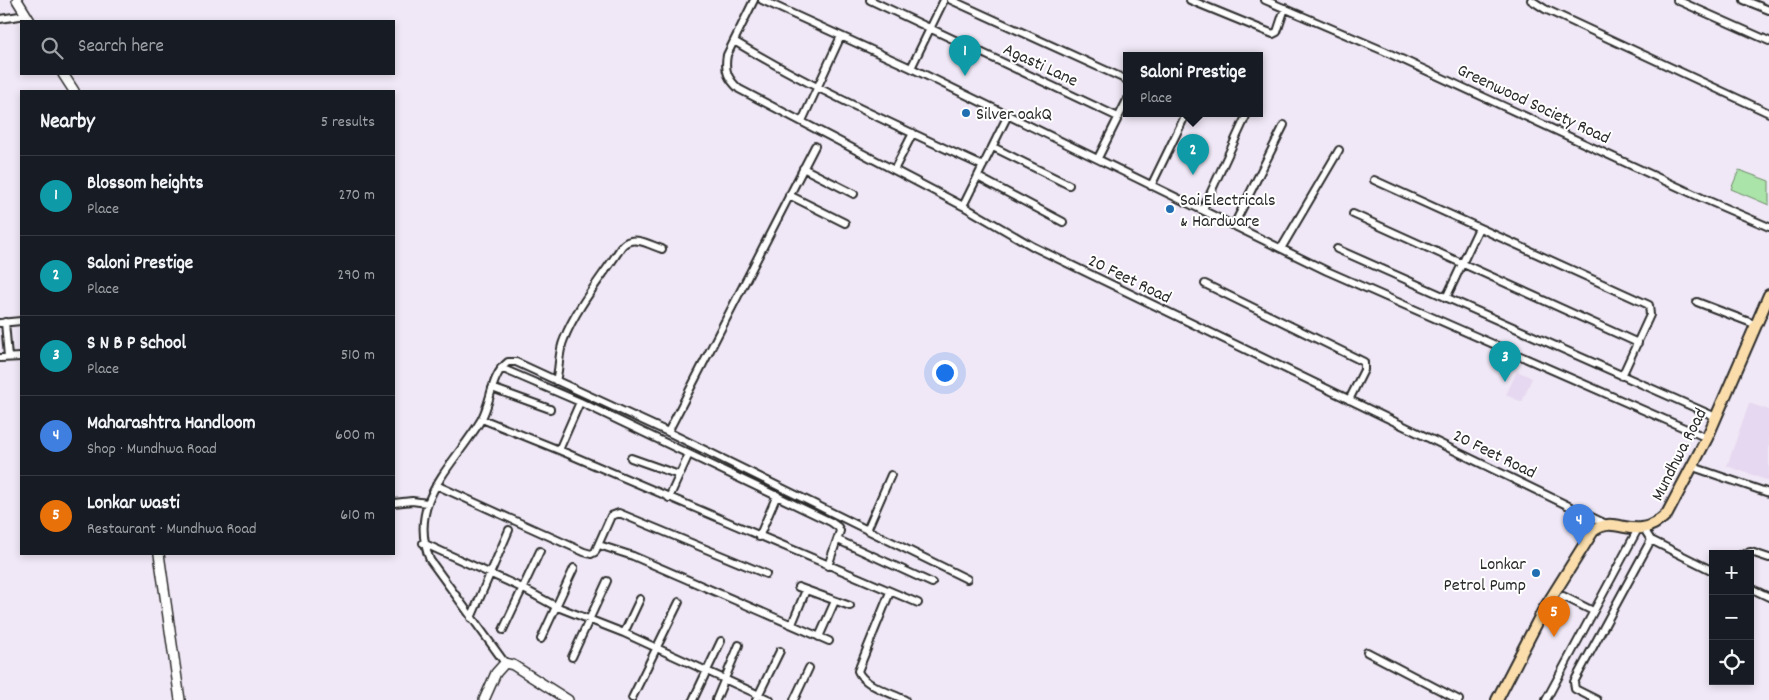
<!DOCTYPE html>
<meta charset="utf-8">
<style>
:root{--surface:#171b24;--page:#242831;--text:#f1f3f6;--muted:#9ea1a6;--line:#363941;--accent:#1f6fb2}
body{margin:0;font-family:Dekko,sans-serif;background:var(--page);color:var(--text)}
.controls{position:absolute;right:15px;bottom:15px;display:grid;overflow:hidden;border-radius:0px;box-shadow:0 2px 8px #0003}
.controls button{width:45px;height:45px;display:grid;place-items:center;padding:0;border:0;border-bottom:1px solid var(--line);background:var(--surface);color:var(--text);font:25px sans-serif}
.you{position:absolute;left:944px;top:372px;width:18px;height:18px;margin:-12px;border:4px solid #fff;border-radius:50%;background:#1a73e8;box-shadow:0 0 0 8px #1a73e833}
.badge{display:grid;place-items:center;width:32px;height:32px;border-radius:50%;background:var(--accent);color:#fff;font-size:16px;font-weight:700}
.pin{position:absolute;translate:-50% -41px;filter:drop-shadow(0 1px 2px #0008)}
.pin::after{content:'';position:absolute;top:26px;width:18px;height:15px;background:inherit;clip-path:polygon(0 0,100% 0,50% 100%)}
.popup{position:absolute;left:1123px;top:52px;width:140px;height:65px;box-sizing:border-box;display:grid;place-content:center;border-radius:0px;background:var(--surface);filter:drop-shadow(0 1px 4px #0005);font-size:16px;white-space:nowrap;color:var(--muted)}
.popup b{font-size:19px;color:var(--text)}
.popup::after{content:'';position:absolute;left:50%;top:100%;margin-left:-10px;border:10px solid transparent;border-top-color:var(--surface)}
.list{margin:0;padding:0;list-style:none}
h2{display:flex;justify-content:space-between;align-items:center;height:65px;margin:0;padding:0 20px;font-size:21px}
h2 small{font-size:16px;font-weight:400;color:var(--muted)}
.list li{display:grid;grid-template-columns:32px 1fr auto;gap:15px;align-items:center;box-sizing:border-box;height:80px;padding:0 20px;border-top:1px solid var(--line)}
.list b{display:block;font-size:19px;white-space:nowrap}
.list p{margin:0;font-size:16px;white-space:nowrap;color:var(--muted)}
.list em{font-size:16px;font-style:normal;color:var(--muted)}
.icon{flex:none;width:28px;height:28px;fill:none;stroke:currentColor;stroke-width:2;stroke-linecap:round;stroke-linejoin:round}
.map{position:relative;flex:none;width:1769px;height:700px;overflow:hidden}
.search{position:absolute;background:var(--surface);box-shadow:0 2px 8px #0003;left:20px;top:20px;width:375px;height:55px;display:flex;align-items:center;gap:12px;box-sizing:border-box;padding:0 18px;border-radius:0px;color:var(--muted);font-size:19px}
.panel{position:absolute;background:var(--surface);box-shadow:0 2px 8px #0003;left:20px;top:90px;width:375px;height:465px;border-radius:0px}
.map>svg:first-child{display:block}
.built{fill:#e6d8f0}
.green{fill:#abe4a8;stroke:#6b886a}
.lines{fill:none;stroke-linecap:round;stroke-linejoin:round}
.street-casing{stroke:#2b2b2b;stroke-width:10}
.secondary-casing{stroke:#2b2b2b;stroke-width:12}
.primary-casing{stroke:#2b2b2b;stroke-width:14}
.street{stroke:#fff;stroke-width:6}
.secondary{stroke:#fff;stroke-width:9}
.primary{stroke:#faddab;stroke-width:10}
.poi-dot{fill:#1f6fb2;stroke:#fff;stroke-width:2}
.labels{text-anchor:middle;stroke-width:4;stroke-linejoin:round;paint-order:stroke}
.street-label{font-size:18px;fill:#2b2b2b;stroke:#fff}
.poi-label{font-size:18px;fill:#2b2b2b;stroke:#fff;text-anchor:start}
</style>
<div class="map">
<svg width="1769" height="700" viewBox="0 0 1769 700">
<rect width="100%" height="100%" fill="#f0e8f6"/>
<filter id="ink" filterUnits="userSpaceOnUse"><feTurbulence type="fractalNoise" baseFrequency=".02" numOctaves="2"/><feDisplacementMap in="SourceGraphic" scale="10" xChannelSelector="R" yChannelSelector="G"/><feConvolveMatrix kernelMatrix="1 2 1 2 8 2 1 2 1" color-interpolation-filters="sRGB"/></filter>
<g filter="url(#ink)">
<path class="built" d="M1517 371 1532 378 1522 402 1506 395Z
M1749 403 1769 410V481L1727 466Z"/>
<path class="green" d="M1739 170 1769 181V205L1731 189Z"/>
<g class="lines">
<defs>
<path id="street" d="M754 0 727 55C724 71 728 79 739 89L963 206 1034 247 1606 524
M762 0 911 68 1327 271 1707 438
M870 0 1118 117
M951 0 1127 80
M1190 0 1273 34 1277 32 1285 8
M1265 0 1384 51 1702 198 1769 227
M1531 0 1545 9 1769 113
M1677 0 1769 41
M1744 0 1769 10
M0 19 26 15
M734 41C813 89 899 127 983 166
M911 68 944 0
M802 121 841 36
M993 147 1069 185
M1098 158 1127 100
M803 168 854 194
M894 170 913 133
M978 177 1063 222
M1374 180 1649 305 1650 315 1622 376
M1151 186 1186 114
M789 195 845 223
M963 206 1008 115
M1203 209 1247 114
M1353 214 1638 343
M1234 225 1284 125
M1282 247 1339 150
M1337 249 1716 417
M1205 284 1364 362V370L1349 400
M1446 298 1479 228
M1697 302 1757 325
M5 322 8 357
M0 323 21 321
M0 358 21 357
M501 368 580 402 831 522 838 527 840 531 828 566
M556 381C560 367 558 352 564 339 577 306 603 276 622 246 633 234 650 245 662 249
M492 388 550 409
M482 419 559 450 918 603
M668 432 815 146
M559 450 580 402
M631 458 679 475
M1693 467 1769 493
M436 485 584 552 591 554 595 552 611 516 619 513 766 574
M669 498 689 454
M394 503 412 501 427 503
M1644 529 1651 540 1713 571
M867 530 891 475
M759 537 777 495
M838 540 932 583
M423 543 522 588 555 606 624 633 770 700
M599 545 633 556 829 641
M1742 554 1751 552 1769 558
M798 587 850 606
M1750 588 1769 597
M890 592 858 671C864 686 892 693 905 700
M1557 607 1563 596 1593 611
M471 618 509 530
M792 624 806 590
M503 630 540 551
M624 633 640 599
M819 637 835 601
M541 639 574 568
M1367 652 1459 700
M572 657 607 581
M505 663 430 560C406 501 454 466 481 420 492 401 490 376 508 362H516L668 432 967 579
M632 698 679 602
M693 700 721 641
M716 700 739 645
M756 700 780 651
M794 700 809 668
M1546 700 1638 529
M1597 700 1575 689 1574 682 1651 540"/>
<path id="secondary" d="M17 0 30 21
M63 74 74 91
M159 554 180 700
M484 700 496 673 505 663 513 665 568 700"/>
<path id="primary" d="M1497 700 1543 611 1593 531C1617 512 1634 546 1667 514L1707 438 1769 295"/>
</defs>
<use href="#street" class="street-casing"/>
<use href="#secondary" class="secondary-casing"/>
<use href="#primary" class="primary-casing"/>
<use href="#street" class="street"/>
<use href="#secondary" class="secondary"/>
<use href="#primary" class="primary"/>
</g>
</g>
<g class="poi-dot">
<circle cx="966" cy="113" r="5"/>
<circle cx="1170" cy="209" r="5"/>
<circle cx="1536" cy="573" r="5"/>
</g>
<g class="labels">
<g class="street-label">
<text transform="translate(1041 64) rotate(25)" y="6">Agasti Lane</text>
<text transform="translate(1534 103) rotate(25)" y="6">Greenwood Society Road</text>
<text transform="translate(1130 278) rotate(26)" y="6">20 Feet Road</text>
<text transform="translate(1495 453) rotate(26)" y="6">20 Feet Road</text>
<text transform="translate(1678 454) rotate(-63)" y="6">Mundhwa Road</text>
</g>
<g class="poi-label">
<text x="976" y="119">Silver oakQ</text>
<text x="1180" y="205">Sai Electricals<tspan x="1180" dy="21">&amp; Hardware</tspan></text>
<text x="1526" y="569" text-anchor="end">Lonkar<tspan x="1526" dy="21">Petrol Pump</tspan></text>
</g>
</g>
</svg>
<div class="controls">
<button>+</button>
<button>−</button>
<button><svg class="icon" aria-label="locate" viewBox="0 0 24 24"><circle cx="12" cy="12" r="6"/><path d="M12 2v4M12 18v4M2 12h4M18 12h4"/></svg></button>
</div>
<div class="you"></div>
<div class="pin badge" style="left:965px;top:76px;background:#0f9aa8">1</div>
<div class="pin badge" style="left:1193px;top:175px;background:#0f9aa8">2</div>
<div class="popup"><b>Saloni Prestige</b>Place</div>
<div class="pin badge" style="left:1505px;top:382px;background:#0f9aa8">3</div>
<div class="pin badge" style="left:1579px;top:545px;background:#3f7fe0">4</div>
<div class="pin badge" style="left:1554px;top:637px;background:#e8710a">5</div>
<div class="search"><svg class="icon" aria-label="search" viewBox="0 0 24 24"><circle cx="10" cy="10" r="6"/><path d="M15 15l6 6"/></svg>Search here</div>
<section class="panel">
<h2>Nearby<small>5 results</small></h2>
<ul class="list">
<li><span class="badge" style="background:#0f9aa8">1</span><div><b>Blossom heights</b><p>Place</p></div><em>270 m</em></li>
<li><span class="badge" style="background:#0f9aa8">2</span><div><b>Saloni Prestige</b><p>Place</p></div><em>290 m</em></li>
<li><span class="badge" style="background:#0f9aa8">3</span><div><b>S N B P School</b><p>Place</p></div><em>510 m</em></li>
<li><span class="badge" style="background:#3f7fe0">4</span><div><b>Maharashtra Handloom</b><p>Shop · Mundhwa Road</p></div><em>600 m</em></li>
<li><span class="badge" style="background:#e8710a">5</span><div><b>Lonkar wasti</b><p>Restaurant · Mundhwa Road</p></div><em>610 m</em></li>
</ul>
</section>
</div>
